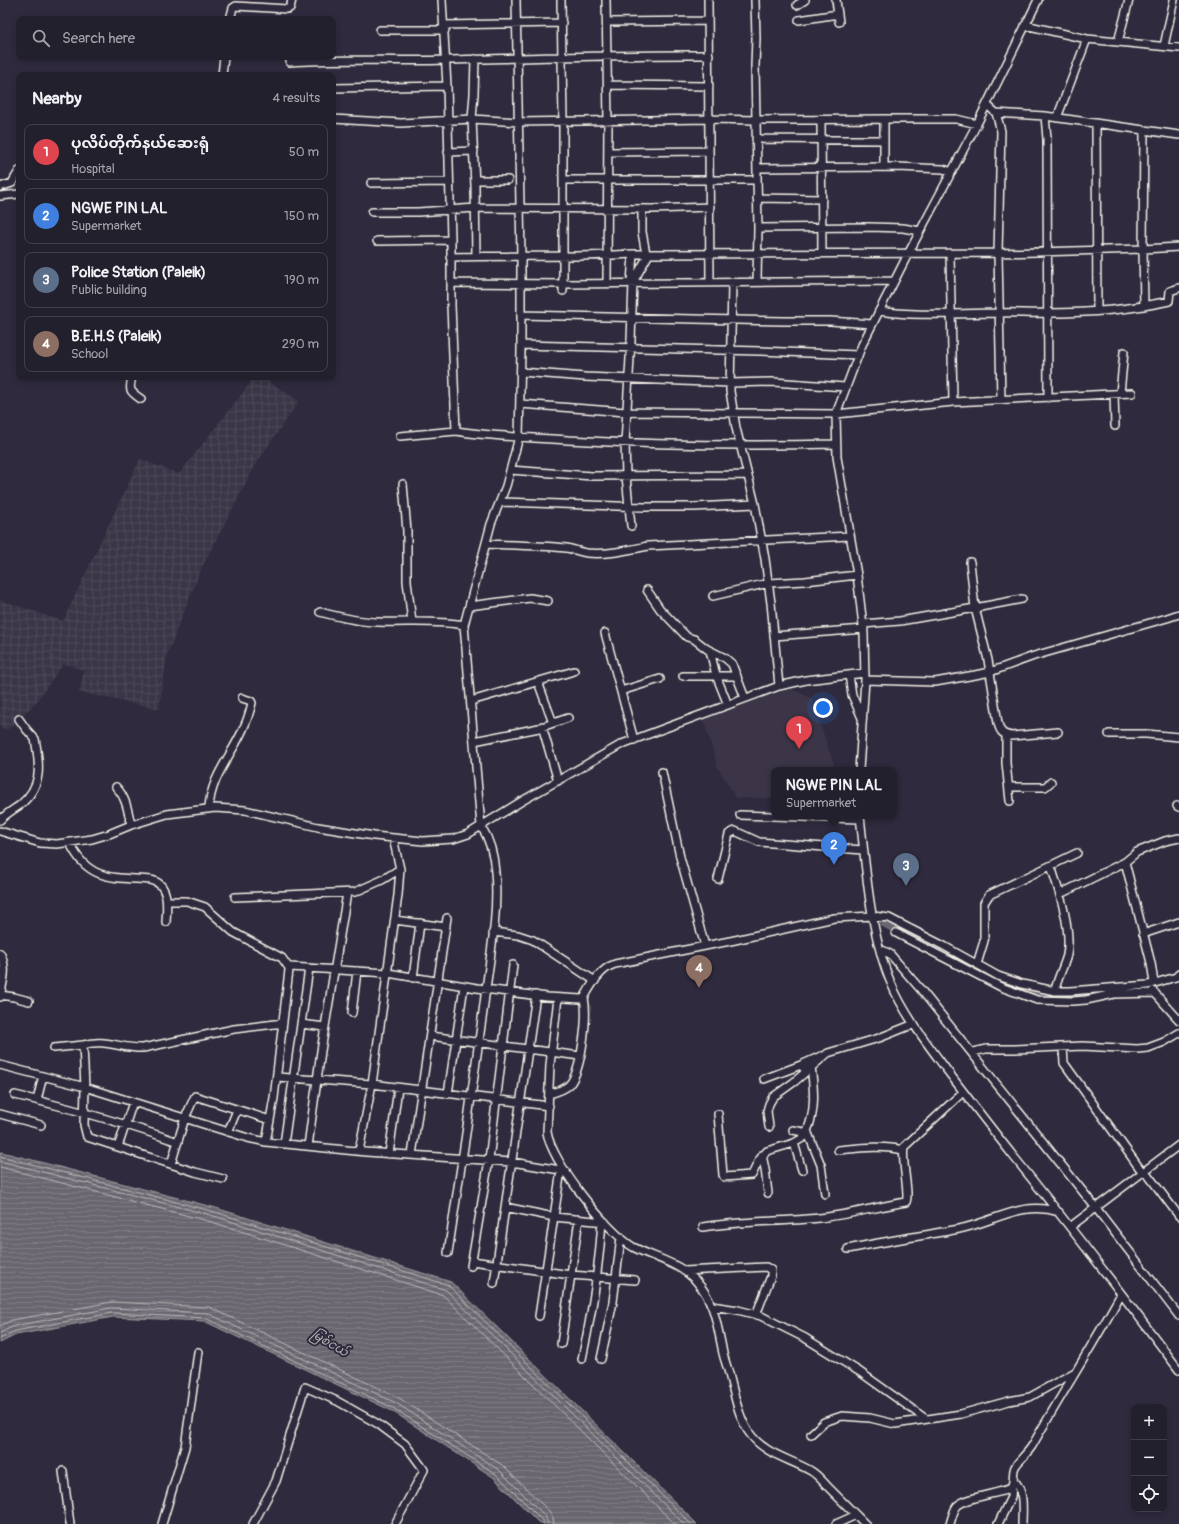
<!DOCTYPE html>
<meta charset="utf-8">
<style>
:root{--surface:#23202e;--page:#2b2836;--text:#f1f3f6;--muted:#a3a3aa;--line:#403e4a;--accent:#ff9aa2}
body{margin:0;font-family:Pangolin,"Noto Sans Myanmar",sans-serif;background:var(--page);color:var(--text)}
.controls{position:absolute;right:12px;bottom:12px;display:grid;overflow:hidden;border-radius:8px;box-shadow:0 2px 6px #0003}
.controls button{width:36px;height:36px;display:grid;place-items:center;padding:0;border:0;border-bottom:1px solid var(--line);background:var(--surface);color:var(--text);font:20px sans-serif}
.you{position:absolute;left:823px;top:708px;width:14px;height:14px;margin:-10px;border:3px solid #fff;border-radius:50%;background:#1a73e8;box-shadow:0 0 0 6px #1a73e833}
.badge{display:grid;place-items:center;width:26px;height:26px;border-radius:50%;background:var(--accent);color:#fff;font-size:13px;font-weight:700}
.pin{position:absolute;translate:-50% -33px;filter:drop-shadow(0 1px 2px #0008)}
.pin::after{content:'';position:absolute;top:21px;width:14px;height:12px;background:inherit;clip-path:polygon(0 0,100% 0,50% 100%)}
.popup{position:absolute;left:771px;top:767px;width:126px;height:52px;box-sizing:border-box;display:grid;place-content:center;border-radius:8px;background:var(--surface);filter:drop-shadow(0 1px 3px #0005);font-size:13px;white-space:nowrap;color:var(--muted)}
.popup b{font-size:15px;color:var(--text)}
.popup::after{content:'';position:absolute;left:50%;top:100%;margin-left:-8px;border:8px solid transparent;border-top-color:var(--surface)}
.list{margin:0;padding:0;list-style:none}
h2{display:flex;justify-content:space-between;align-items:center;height:52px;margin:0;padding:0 16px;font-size:17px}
h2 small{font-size:13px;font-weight:400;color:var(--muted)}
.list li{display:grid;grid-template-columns:26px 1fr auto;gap:12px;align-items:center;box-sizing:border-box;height:56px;margin:0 8px 8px;padding:0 8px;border:1px solid var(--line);border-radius:8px}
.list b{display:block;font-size:15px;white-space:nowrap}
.list p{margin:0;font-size:13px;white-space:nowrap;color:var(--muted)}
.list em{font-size:13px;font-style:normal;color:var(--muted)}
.icon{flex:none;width:22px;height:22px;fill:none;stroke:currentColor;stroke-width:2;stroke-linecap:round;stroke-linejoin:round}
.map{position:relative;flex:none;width:1179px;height:1524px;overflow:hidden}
.search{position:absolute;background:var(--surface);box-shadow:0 2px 6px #0003;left:16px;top:16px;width:320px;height:44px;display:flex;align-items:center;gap:10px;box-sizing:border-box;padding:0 14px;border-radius:8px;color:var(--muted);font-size:15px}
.panel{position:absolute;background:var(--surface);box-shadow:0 2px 6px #0003;left:16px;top:72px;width:320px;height:308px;border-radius:8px}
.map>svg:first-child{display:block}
.built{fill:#3b3647}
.industrial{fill:url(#industrial-grid)}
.water{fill:url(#water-rules);stroke:#a19ea0}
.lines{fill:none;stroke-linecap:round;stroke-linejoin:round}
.shore{stroke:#bdb9b8;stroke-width:1}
.canal{stroke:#6a6670;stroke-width:7}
.minor-casing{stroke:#f4f1e8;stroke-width:10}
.minor{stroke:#2f2a3d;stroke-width:7}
.labels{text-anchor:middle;stroke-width:4;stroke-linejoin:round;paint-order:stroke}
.water-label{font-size:12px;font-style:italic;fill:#b6b2b2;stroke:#2f2a3d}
</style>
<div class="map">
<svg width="1179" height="1524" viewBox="0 0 1179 1524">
<defs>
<pattern id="industrial-grid" width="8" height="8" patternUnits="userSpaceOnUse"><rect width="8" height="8" fill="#3b3647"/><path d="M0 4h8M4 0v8" fill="none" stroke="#4e4a59"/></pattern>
<pattern id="water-rules" width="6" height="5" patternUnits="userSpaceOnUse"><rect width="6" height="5" fill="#6a6670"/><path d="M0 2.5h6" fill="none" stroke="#807c84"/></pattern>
</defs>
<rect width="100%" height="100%" fill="#2f2a3d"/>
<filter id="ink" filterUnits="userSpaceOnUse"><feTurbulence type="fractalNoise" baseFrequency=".025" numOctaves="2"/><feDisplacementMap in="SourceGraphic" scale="8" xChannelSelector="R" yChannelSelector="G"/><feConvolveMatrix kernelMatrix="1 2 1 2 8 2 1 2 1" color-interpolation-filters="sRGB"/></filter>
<g filter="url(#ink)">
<path class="built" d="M792 689 811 698 836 770H774V798H736L718 768 702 715Z"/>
<path class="industrial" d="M255 377H261L299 401 257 462 201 569 167 655 159 709 79 692 84 670 63 664 37 701 9 729 0 728V600L63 621 140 459 179 474Z"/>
<path class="water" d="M2 1152 216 1208 451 1282 697 1524H540L493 1477 392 1411 204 1321 113 1317 16 1335 0 1343V1153Z"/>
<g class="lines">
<path class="shore" d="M0 1156 215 1212 448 1285 691 1524
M0 1161 214 1216 446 1290 684 1524
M0 1167 212 1222 443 1295 675 1524
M0 1326 12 1320 112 1302 209 1307 399 1398 502 1465 550 1512 553 1518 554 1524
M0 1333 14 1326 111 1308 207 1313 396 1403 499 1470 545 1516 548 1524
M0 1339 15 1331 112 1313 205 1318 393 1408 496 1474 542 1520 543 1524"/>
<path class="canal" d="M884 924 903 934
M966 966 1016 987 1053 994"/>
<defs>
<path id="minor" d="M442 0 447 86 451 239V305L456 431C493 437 531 437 568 440 657 445 747 446 836 444
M561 0 563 120V291
M606 0 608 121 607 283
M708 0 710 282
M755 0 756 38 755 66 758 228 757 282
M836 0 839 22
M797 5 805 0
M230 19 233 8 236 6 287 9 290 8 292 0
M799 20 838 14
M607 22 708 21
M444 25 562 23
M1025 25 1087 39 1179 48
M380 30H445
M1118 42 1129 0
M1164 46 1174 0
M475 59 474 94 472 119 475 186 476 256
M290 62C342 58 395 62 447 60 534 58 621 54 709 55
M222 75 224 57
M608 85 709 86
M333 88 447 86
M987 105 996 113 1001 131 998 253 1001 400
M996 113 1045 116 1179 135
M1045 116 1047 139 1048 398
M1057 118 1087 39
M333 119 401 123 472 119 519 122 709 119 756 120 884 119H956L977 124
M821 119 822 254
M884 119V167
M1096 123 1097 311
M1144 130 1143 249 1144 306
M756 139 884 140
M448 152 474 151
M608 152 709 151
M757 168 898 167 943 169 952 172
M475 180H508
M563 180H757
M371 183 449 182
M0 187 12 183 19 171
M0 196 19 194
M757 198 822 199
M642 209V232L646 254
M372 212H418L476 208 653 209 710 207
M758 228 869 227 903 228 920 231
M377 241 451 240
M950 254 953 402
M450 257C511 255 572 258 633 254L998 253 1143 249 1179 247
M732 282 730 391 736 428 755 504 765 559 771 603 779 686
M451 283 563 284 894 281
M631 283 633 254
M879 311C920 317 957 313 998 313 1014 312 1031 314 1047 313 1088 313 1129 310 1169 301L1170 291 1179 288
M521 315 784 321H830L872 324
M521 345 760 351 858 355
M521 372 585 377 730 383 773 382 845 387
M132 377C129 390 129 391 141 399
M1120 393 1124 352
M1114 394 1115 426
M520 404 626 412 836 414 953 402 1132 393
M400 436 456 431
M510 470 592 476 747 475
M403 484 407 531V581L412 622
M500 502 645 507H694L755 504
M631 526 626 476 625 443 631 341 633 282 649 254
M486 544C512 545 539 545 566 548 573 549 580 552 587 553 607 555 628 550 648 546L850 536
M970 562 975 608 1022 599
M647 590 660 609 687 637 694 639 707 649 725 658 732 664 745 698
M713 596 768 583 805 581 857 575
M469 606 530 598 548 601
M320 612C339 617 359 622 378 622 407 623 435 620 464 625
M863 624 900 621 975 608 988 660 998 723C1000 732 1003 735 1012 736L1058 732
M605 633 634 740
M774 636 864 629
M710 651 716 675 728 705
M849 675 852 695 862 718
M683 676H737
M865 680 935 682 975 675 990 672 1034 656 1167 618 1179 614
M538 682 553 723
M621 691 660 679
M471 701 574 671
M542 726 558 781
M1109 734H1146L1179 737
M1006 735V763L1010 801
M474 741 539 728 568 718
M859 770 865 680 864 634 857 575 837 457 836 414 862 345 908 254 977 124 1038 0
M662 772 680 857 705 946
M116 787C126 797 128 811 131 825
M1009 787H1045L1051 782
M1177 806 1179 807
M209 809C210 777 233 754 244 727 248 719 250 711 252 703L251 701 242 698
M740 815 860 819
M860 816C866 869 870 934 891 983 904 1014 926 1042 946 1069 968 1098 991 1128 1014 1157 1071 1227 1125 1298 1179 1370
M0 820C6 814 13 810 20 805 43 786 40 765 35 739L26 729 19 719
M0 831 40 843 57 844 92 839 109 834 131 825 167 814 215 808 245 810 318 827 374 836 423 841 453 839 468 834 481 826 522 801 622 744 779 686 806 680 865 673
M70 843C88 882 114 877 151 880 170 884 167 908 166 922
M1125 862 1151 963 1154 983
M1051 866C1059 891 1072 929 1067 955 1064 967 1057 978 1055 991
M718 879 729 834 735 831 759 842 863 850
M1060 894 1125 862 1137 852 1165 841 1179 838
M235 897 355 892 382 880 400 869
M167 901H187L205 907 233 932 282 958 289 968
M395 920 446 927
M493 932 518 935 533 940 595 981
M896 933 1001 987 1037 1000 1073 1001 1086 1000 1114 994 1155 993
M1143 934 1179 922
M880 949 890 954 922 991 1096 1208 1179 1316
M0 953C8 968 3 981 0 997
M977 964 984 941V903L989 895 1077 853
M413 978 420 923
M1153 991 1179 1020
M0 995 14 997 29 1001
M558 998 550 1065 547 1132C551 1161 607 1232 633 1247 654 1258 680 1263 696 1281 714 1300 717 1324 722 1348 723 1357 727 1365 729 1374 734 1393 738 1415 748 1431 764 1455 789 1458 811 1471 818 1475 823 1482 829 1488 841 1500 853 1512 865 1524
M352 1013 357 971
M301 1024 325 1027
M430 1036 580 1056
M83 1045C103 1038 122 1049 143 1048L234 1029 283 1023
M1063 1047 1064 1063 1143 1173
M54 1048 83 1045 85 1087 84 1125 87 1137 195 1172 223 1179
M973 1052 986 1049H1015L1083 1046 1137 1049 1148 1048 1164 1042 1179 1033
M0 1065 85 1087 248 1138 266 1142 274 1098 289 970 290 967 388 973 477 988 547 997 581 999 584 998C592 984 600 969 615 964L735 940 834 918 873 916 889 918 944 946 998 976 1022 984 1055 991H1070L1148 985 1176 977 1179 974
M801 1065 821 1056
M811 1067C814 1088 816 1111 807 1131L821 1165 825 1194
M277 1077 372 1084 549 1106
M764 1079 801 1065 806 1071
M448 1094 464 986
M549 1094C556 1092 564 1090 569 1085 582 1071 588 1016 584 998
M15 1095C70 1108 124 1123 178 1142
M37 1100 43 1076
M0 1114 41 1125
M718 1114 723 1175 724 1177 752 1175 759 1160 767 1151 794 1143 808 1135
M769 1127 767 1111 769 1104 773 1097 794 1082 828 1053 879 1038 914 1024
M793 1130 808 1133
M228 1132 237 1110
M266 1142 366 1152 512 1162 566 1171
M794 1143 802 1170
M284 1144 309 968
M308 1146 321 1051 347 893
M118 1147 133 1102
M838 1150C860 1148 882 1145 903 1150
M359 1151 372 1084 398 895 400 869 393 838
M389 1154 398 1088
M412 1155 447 918
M762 1155 765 1169 768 1193
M171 1164 185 1118 195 1096 270 1120
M1145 1171 1179 1216
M505 1207 554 1217 605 1222
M703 1227C742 1221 780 1222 819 1218 848 1215 877 1207 906 1202 910 1194 901 1160 904 1147L963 1092
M1070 1227 1179 1145
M848 1249C885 1241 922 1236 959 1229 995 1222 1021 1200 1059 1212
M448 1253C461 1170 473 1087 484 1004 489 962 499 914 495 872 494 855 490 840 481 826L464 625 491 524 506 486 519 437 521 351V256L516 0
M472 1261 571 1275 635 1280
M471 1266 489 1160 513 965
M684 1271 766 1267 771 1270V1276L756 1315
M494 1283 536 995
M712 1306 738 1310 761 1316 805 1338 860 1372 926 1419
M539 1316 561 1170
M561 1344 579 1219
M582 1359C592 1313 599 1268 602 1222
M601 1359 613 1302 621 1237
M811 1434 824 1422 842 1416 870 1418 895 1424 961 1414 1009 1401 1030 1397 1075 1372
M63 1471 70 1524
M1014 1481C1025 1489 1022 1512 1022 1524
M162 1524 185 1447 198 1352
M253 1524 276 1481 305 1387 337 1401 378 1424 405 1444 422 1467 424 1470 395 1524
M836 1524 856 1515
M950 1524C952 1518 953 1511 957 1506 966 1497 999 1494 1011 1488 1015 1480 1012 1473 1015 1467 1018 1461 1027 1454 1032 1446 1061 1395 1093 1345 1121 1294
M998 1524 1011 1497 1012 1486"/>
</defs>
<use href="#minor" class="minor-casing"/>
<use href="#minor" class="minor"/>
</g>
</g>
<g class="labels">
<g class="water-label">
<text transform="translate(330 1343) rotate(31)" y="4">မြစ်ငယ်</text>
</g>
</g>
</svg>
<div class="controls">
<button>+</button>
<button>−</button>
<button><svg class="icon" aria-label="locate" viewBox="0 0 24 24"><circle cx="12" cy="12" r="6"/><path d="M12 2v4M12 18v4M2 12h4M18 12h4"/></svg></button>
</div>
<div class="you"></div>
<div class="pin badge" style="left:799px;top:749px;background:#e0444e">1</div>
<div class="pin badge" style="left:834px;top:865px;background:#3f7fe0">2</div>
<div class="popup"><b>NGWE PIN LAL</b>Supermarket</div>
<div class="pin badge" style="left:906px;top:886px;background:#5c6f8a">3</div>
<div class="pin badge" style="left:699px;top:988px;background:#8d6e63">4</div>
<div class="search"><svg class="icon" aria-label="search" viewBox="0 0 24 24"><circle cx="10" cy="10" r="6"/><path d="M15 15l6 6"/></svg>Search here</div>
<section class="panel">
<h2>Nearby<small>4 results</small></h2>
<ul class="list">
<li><span class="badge" style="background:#e0444e">1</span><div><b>ပုလိပ်တိုက်နယ်ဆေးရုံ</b><p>Hospital</p></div><em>50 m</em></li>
<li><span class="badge" style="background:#3f7fe0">2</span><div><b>NGWE PIN LAL</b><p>Supermarket</p></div><em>150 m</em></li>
<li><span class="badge" style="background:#5c6f8a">3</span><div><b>Police Station (Paleik)</b><p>Public building</p></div><em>190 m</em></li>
<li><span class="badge" style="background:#8d6e63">4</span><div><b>B.E.H.S (Paleik)</b><p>School</p></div><em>290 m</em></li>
</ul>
</section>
</div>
